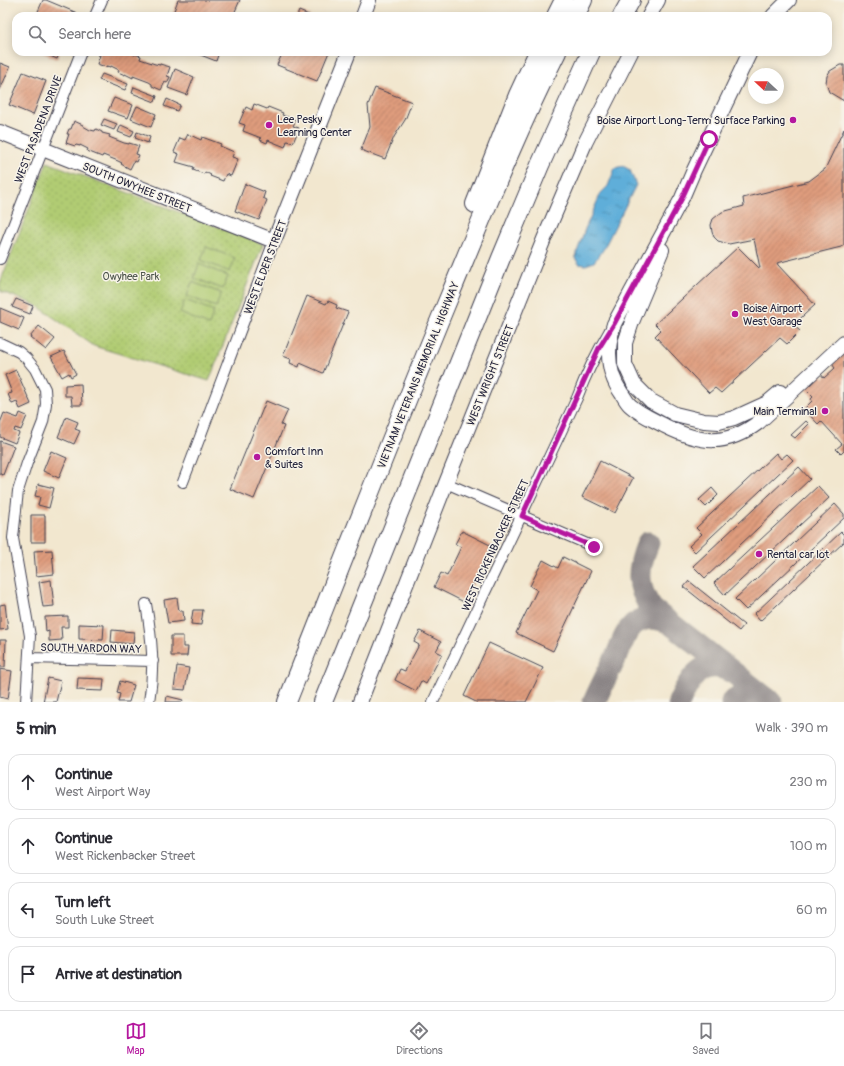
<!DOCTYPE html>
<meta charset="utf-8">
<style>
:root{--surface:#fff;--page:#f7f7f7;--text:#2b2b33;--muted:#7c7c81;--line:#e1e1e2;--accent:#b5179e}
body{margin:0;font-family:Pangolin,sans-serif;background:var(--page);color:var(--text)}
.compass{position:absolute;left:748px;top:68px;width:36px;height:36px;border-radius:50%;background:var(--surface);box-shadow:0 2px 10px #0003;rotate:292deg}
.stop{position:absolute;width:12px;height:12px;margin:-9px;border:3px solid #b5179e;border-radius:50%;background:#fff}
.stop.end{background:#b5179e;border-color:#fff;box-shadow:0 1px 4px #0008}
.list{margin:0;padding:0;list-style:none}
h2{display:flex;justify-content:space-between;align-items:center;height:52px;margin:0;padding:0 16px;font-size:17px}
h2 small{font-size:13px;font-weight:400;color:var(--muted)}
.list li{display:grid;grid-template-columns:26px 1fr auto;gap:12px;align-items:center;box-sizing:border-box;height:56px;margin:0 8px 8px;padding:0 8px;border:1px solid var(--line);border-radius:12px}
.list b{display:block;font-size:15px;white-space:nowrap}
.list p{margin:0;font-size:13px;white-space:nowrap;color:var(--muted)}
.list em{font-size:13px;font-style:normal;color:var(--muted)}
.icon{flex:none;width:22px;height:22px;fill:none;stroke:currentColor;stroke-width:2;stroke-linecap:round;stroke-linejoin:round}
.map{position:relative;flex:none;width:844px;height:702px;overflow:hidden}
.search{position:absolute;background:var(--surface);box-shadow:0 2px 10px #0003;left:12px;right:12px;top:12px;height:44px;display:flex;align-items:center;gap:10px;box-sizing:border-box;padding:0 14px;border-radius:12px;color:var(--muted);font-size:15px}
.sheet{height:308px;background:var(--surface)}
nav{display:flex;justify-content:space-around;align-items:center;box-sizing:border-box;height:56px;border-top:1px solid var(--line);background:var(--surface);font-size:11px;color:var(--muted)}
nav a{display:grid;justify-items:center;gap:2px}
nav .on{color:var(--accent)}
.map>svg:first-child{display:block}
.green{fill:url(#green-dots);stroke:#6a7757}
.pitch{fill:#b1cc73;stroke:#6a7757}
.water{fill:url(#water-ripples);stroke:#40688a}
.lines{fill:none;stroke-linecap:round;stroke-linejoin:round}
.taxiway{stroke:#8a8485;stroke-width:23}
.building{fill:url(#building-hatch)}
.street-casing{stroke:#414051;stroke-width:12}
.secondary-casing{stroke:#414051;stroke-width:16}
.highway-casing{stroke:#414051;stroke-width:20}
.street{stroke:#fff;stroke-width:10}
.secondary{stroke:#fff;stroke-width:14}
.highway{stroke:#fff;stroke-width:18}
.route{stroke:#b5179e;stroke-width:5}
.poi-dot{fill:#b5179e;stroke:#f7f3e8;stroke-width:1.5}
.labels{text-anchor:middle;stroke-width:3;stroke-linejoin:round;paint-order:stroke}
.poi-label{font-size:11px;fill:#22223b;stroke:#f7f3e8;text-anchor:start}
.street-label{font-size:11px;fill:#22223b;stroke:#f7f3e8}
.park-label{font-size:11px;fill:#4d554c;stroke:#f7f3e8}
</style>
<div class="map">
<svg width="844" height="702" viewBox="0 0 844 702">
<defs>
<pattern id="green-dots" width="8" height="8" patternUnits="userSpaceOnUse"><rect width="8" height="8" fill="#b1cc73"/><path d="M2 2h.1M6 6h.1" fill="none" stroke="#98af64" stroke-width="1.8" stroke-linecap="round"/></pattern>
<pattern id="water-ripples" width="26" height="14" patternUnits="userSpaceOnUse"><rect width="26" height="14" fill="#5eaed9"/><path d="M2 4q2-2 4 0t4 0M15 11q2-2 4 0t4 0" fill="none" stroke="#4d8db1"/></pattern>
<pattern id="building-hatch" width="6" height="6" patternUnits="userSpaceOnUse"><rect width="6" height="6" fill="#df9c7d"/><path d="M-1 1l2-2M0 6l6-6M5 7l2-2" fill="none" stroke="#b47f68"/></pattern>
</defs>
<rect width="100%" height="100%" fill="#f7f3e8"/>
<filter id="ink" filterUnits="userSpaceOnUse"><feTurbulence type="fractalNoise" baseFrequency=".025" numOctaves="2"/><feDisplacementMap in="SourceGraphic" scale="8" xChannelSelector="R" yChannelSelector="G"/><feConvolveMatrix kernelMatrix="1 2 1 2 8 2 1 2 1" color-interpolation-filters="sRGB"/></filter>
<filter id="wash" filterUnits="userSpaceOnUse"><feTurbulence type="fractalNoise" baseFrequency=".012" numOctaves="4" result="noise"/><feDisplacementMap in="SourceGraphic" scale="16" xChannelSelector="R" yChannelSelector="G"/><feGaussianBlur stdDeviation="0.9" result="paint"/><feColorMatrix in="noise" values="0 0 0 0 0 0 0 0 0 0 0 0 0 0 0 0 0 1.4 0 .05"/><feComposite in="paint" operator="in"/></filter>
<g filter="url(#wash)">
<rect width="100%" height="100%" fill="#f2e7cf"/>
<path class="green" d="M47 162 263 244 209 381 94 346 36 305 0 291V283Z"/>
<path class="pitch" d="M206 247 235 258 230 272 201 260Z
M199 264 228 276 223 289 194 278Z
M192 282 221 293 216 307 187 296Z
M185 300 214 311 209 325 180 313Z"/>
<path class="water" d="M623 166 630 170 636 185 603 250 594 262 586 265 579 264 575 258 585 229 601 193 608 186 615 168Z"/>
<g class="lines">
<path class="taxiway" d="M648 543C638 567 635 586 652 609L771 702
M594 702C601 687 608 672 616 657 621 646 625 632 634 624 645 616 658 617 670 623
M679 702C690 678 702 656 732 672
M732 702C745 693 756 693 769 701"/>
</g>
<g id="blocks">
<path class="building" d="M43 0H46L77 13 76 16H36Z
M178 0H240L233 16H172Z
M299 11 311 16H297Z
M41 52H60L57 59Z
M99 52H130L135 55V54L141 56 140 59 155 64 160 65V64L170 67 167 76 170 77 167 83 165 82 161 90 152 86V84L149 82 133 76V78L125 74V75L118 72 119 70 111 66V67L107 66 106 67 97 64 100 55H98Z
M193 52H219L216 61Z
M283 52H329L317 81 277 65Z
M0 63 10 67 0 90Z
M840 65H844V101L829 92 826 83 827 76 830 71Z
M175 69 194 77 187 95 168 88Z
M23 72 46 81 33 115 9 105Z
M102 74 128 84 125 90 99 80Z
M134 87 157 96 155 102 132 93Z
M375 88 412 102 405 120 394 137 385 159 361 150 370 127 368 105Z
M114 98 133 105 128 118 108 111Z
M167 99 180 105 177 111 164 106Z
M254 104 267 109 268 107 283 113 282 115 296 120 293 126 299 128 293 143 287 141 285 147 268 140 267 143 260 140 261 138 243 131 245 125 239 123 246 107 252 110Z
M137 106 156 114 151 127 131 119Z
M104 119 117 124 114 130 101 125Z
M74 121 83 125V126L90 130 95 131 96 129 102 132V133L110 135 109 137 124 143 129 144V143L139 146 136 154 139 155 136 162 134 161 130 169 121 164 122 163 118 161 103 155 102 157 87 151 88 149 80 145V146L76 145 75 146 66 143 69 134H67L69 129H71Z
M121 125 134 131 131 137 118 132Z
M844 129V245L841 247 777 263 778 265 815 305 793 325 800 331 787 344 780 338 721 393 715 388 709 393 655 336 661 330 655 324 738 247 759 268H760L754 239 729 244 718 241 714 237 712 232 711 225 713 219 722 212 744 206 743 198 809 181 825 169Z
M137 132 150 137 148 143 135 138Z
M188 134 201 140 202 137 221 144 220 146 234 152 232 157 238 159 231 176 226 174 223 181 210 176 211 175 205 172 204 174 193 170 194 167 176 162 179 154 174 152 180 138 185 140Z
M245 184 265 192 263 198 267 200 259 220 235 211Z
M307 296 326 304 328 301 337 305 336 308 348 312 323 373 300 363 299 367 290 363 291 359 283 356Z
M16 299 33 306 30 314 12 307Z
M0 308 24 318 19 330 0 322Z
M39 326 55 339 46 350 30 337Z
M64 351 76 374 71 377 69 373 62 377 51 357Z
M844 352V451L841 454 836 449 842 444 821 421 818 424 804 409 812 401 811 399 813 397 805 389 821 374 824 378 835 368 832 364Z
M16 370 31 404 20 409 17 402 12 404 8 394 12 393 5 375Z
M81 384 82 405H72L71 396H65V385Z
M266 401 288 410 281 425 284 426 254 499 230 489Z
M4 413 18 418 20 413 27 416 21 430 15 428 14 431 19 433 15 443 0 437V423Z
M66 417 78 422 75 429 80 431 74 444 58 437Z
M806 421 809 424 795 438 791 435Z
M0 441 14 446 3 475 0 474Z
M51 451 67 458 59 478 43 471Z
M776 453 781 459 787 454 793 460 695 552 689 546 702 534 696 528Z
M600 461 633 478 615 513 582 497Z
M799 467 810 479 705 578 693 566Z
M38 484 54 488 49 508 38 505 40 497 35 496Z
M818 486 829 498 725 595 714 583Z
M712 488 718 495 706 507 699 500Z
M835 504 844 514V518L746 610 735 599Z
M31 515H45V542H31Z
M462 531 492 546 464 602 434 587 441 573 447 576 461 547 455 544Z
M841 532 844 535V542L760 621 754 614Z
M52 550 54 574 36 576 34 551Z
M563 557 591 571 553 651 516 633 537 590 530 586 543 560 558 568Z
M51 580 54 606 43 607 39 582Z
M689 581 744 625 739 631 684 587Z
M177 598 179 611H183L184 621 168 623 164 600Z
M5 604 8 629 0 630V605Z
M193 610H203L201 625 191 624Z
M68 616V627H61L62 640 49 641V631L46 632 45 617Z
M79 624 104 625 103 640 79 639Z
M112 630 134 632 133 644 111 642Z
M420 631 441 642 436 651 442 654 426 684 421 681 416 691 395 680 400 669 405 671 419 645 414 642Z
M171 636H183V647H188L187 656H171Z
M0 640H6L5 667H0Z
M489 643 543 668 526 702H476L464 696Z
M177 666 189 668 185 690 174 689Z
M0 669 12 671 8 699 0 697Z
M48 678 61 681 56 702H43Z
M78 678 104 679 103 691 77 690Z
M120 681 134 685 129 702H118L120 694 117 693Z
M167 696 183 700 182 702H166Z"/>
</g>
</g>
<g filter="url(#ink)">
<use href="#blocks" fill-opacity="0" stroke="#414051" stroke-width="1"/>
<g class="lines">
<defs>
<path id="street" d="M95 16 102 0
M0 259 81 52
M0 343 19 352 26 358 35 369 45 389 46 404 43 422 27 463 18 491 13 538 30 636 26 702
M183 482 274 241
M446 483 594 547
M146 604C152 639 155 667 149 702
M29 658 153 661
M433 702 577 398C586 374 597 352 610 330"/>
<path id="secondary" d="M363 16 369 0
M649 16 658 0
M773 16 789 0
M750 52 694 170 682 198 614 324C606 349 607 373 622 394 625 398 627 403 631 406 641 415 654 420 665 426 701 444 726 447 759 422L844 343
M0 132 274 241 349 52
M662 250 632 322 625 343V364L634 384 651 401 675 414 704 421 719 422 734 418 767 403 780 392
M360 702 446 483 544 239 585 143 631 52"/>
<path id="highway" d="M556 16 564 0
M575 16 583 0
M622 16 631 0
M475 204 518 95 538 52
M287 702C341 566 394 430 450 295 484 213 517 131 557 52
M323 702 501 258 540 165 591 52"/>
</defs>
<use href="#street" class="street-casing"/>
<use href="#secondary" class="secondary-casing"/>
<use href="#highway" class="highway-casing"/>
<use href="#street" class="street"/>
<use href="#secondary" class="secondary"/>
<use href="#highway" class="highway"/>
</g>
</g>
<g class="lines" filter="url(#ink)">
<path class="route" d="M594 547 522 516 599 348 614 324 682 198 709 139"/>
</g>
<g class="poi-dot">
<circle cx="793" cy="120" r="4"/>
<circle cx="269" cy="125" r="4"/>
<circle cx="735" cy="314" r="4"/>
<circle cx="825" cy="411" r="4"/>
<circle cx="257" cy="457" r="4"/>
<circle cx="759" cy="554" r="4"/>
</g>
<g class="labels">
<g class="poi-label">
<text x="277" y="123">Lee Pesky<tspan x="277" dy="13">Learning Center</tspan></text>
<text x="785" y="124" text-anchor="end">Boise Airport Long-Term Surface Parking</text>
<text x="743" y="312">Boise Airport<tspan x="743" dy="13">West Garage</tspan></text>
<text x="817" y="415" text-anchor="end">Main Terminal</text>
<text x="265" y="455">Comfort Inn<tspan x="265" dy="13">&amp; Suites</tspan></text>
<text x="767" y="558">Rental car lot</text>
</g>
<g class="street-label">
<text transform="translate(38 129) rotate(-69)" y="4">WEST PASADENA DRIVE</text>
<text transform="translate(137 187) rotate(22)" y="4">SOUTH OWYHEE STREET</text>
<text transform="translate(265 267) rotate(-69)" y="4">WEST ELDER STREET</text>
<text transform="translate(418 375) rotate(-68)" y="4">VIETNAM VETERANS MEMORIAL HIGHWAY</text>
<text transform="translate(490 375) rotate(-68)" y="4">WEST WRIGHT STREET</text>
<text transform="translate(495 545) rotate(-65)" y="4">WEST RICKENBACKER STREET</text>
<text transform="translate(91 648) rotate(1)" y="4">SOUTH VARDON WAY</text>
</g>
<g class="park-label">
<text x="131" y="280">Owyhee Park</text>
</g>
</g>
</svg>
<svg class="compass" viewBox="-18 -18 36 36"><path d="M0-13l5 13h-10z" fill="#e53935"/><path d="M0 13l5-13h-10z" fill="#7c7c81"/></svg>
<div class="stop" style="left:709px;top:139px"></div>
<div class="stop end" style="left:594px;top:547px"></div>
<div class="search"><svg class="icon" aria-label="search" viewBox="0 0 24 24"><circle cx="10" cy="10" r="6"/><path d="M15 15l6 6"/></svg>Search here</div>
</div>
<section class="sheet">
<h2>5 min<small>Walk · 390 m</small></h2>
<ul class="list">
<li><svg class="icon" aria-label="ahead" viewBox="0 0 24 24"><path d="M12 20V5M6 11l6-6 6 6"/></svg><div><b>Continue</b><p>West Airport Way</p></div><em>230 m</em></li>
<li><svg class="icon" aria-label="ahead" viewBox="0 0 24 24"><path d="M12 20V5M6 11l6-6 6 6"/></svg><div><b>Continue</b><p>West Rickenbacker Street</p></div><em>100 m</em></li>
<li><svg class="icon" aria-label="left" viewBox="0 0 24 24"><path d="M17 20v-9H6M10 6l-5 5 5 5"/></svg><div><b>Turn left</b><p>South Luke Street</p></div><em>60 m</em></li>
<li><svg class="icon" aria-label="arrive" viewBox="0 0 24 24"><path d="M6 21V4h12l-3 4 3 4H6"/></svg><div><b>Arrive at destination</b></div></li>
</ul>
</section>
<nav>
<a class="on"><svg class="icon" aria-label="map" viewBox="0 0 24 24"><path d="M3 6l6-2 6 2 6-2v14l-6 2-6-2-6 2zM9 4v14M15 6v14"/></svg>Map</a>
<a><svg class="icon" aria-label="directions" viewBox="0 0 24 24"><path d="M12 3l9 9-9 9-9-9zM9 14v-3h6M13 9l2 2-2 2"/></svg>Directions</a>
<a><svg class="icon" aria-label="saved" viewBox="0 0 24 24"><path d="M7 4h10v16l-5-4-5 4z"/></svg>Saved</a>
</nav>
